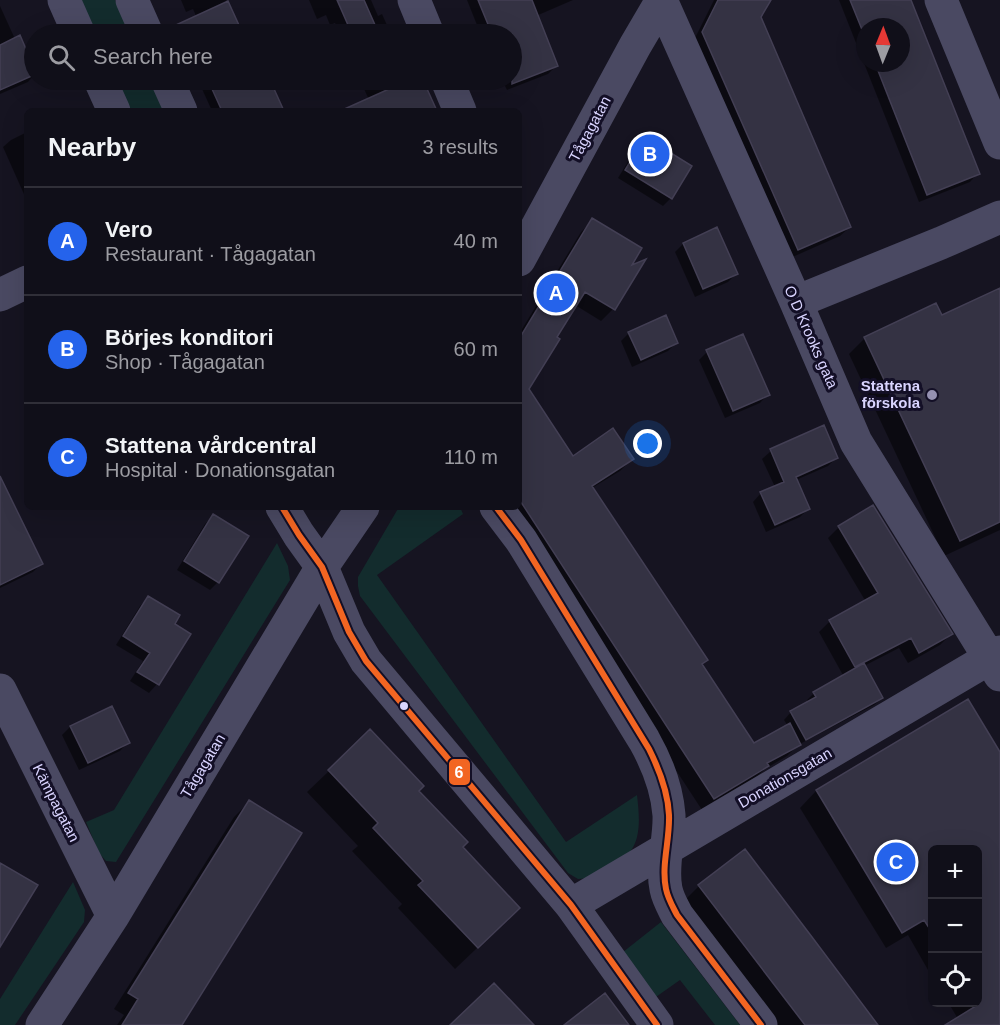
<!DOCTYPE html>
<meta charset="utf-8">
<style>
:root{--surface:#100f19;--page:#1e1d26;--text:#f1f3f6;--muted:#9c9ca2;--line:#302f38;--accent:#2563eb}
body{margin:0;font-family:Arial,sans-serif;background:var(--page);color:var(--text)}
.controls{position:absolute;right:18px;bottom:18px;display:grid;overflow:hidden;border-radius:9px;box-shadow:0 6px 24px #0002}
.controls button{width:54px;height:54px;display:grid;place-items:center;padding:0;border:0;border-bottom:2px solid var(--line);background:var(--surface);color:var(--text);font:30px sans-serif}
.compass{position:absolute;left:856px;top:18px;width:54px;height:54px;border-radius:50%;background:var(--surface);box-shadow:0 6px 24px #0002;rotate:1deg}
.you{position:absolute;left:648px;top:444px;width:21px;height:21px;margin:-15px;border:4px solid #fff;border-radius:50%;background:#1a73e8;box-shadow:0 0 0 9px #1a73e833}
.badge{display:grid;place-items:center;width:39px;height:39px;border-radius:50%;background:var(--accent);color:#fff;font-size:20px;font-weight:700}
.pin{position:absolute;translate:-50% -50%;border:3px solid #fff;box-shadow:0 2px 6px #0006}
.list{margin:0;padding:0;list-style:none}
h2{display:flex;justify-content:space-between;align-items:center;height:78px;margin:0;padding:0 24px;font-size:26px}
h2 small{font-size:20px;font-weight:400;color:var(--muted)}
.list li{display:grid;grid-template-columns:39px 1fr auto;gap:18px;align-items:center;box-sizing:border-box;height:108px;padding:0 24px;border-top:2px solid var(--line)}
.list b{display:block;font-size:22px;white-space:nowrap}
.list p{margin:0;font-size:20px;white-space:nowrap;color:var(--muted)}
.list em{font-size:20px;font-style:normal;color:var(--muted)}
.icon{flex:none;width:33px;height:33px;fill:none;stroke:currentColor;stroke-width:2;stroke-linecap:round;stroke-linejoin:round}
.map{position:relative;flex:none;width:1000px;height:1025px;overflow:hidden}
.search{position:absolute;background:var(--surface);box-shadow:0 6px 24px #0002;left:24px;top:24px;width:498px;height:66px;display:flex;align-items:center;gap:15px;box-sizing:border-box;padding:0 21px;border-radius:33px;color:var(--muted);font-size:22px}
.panel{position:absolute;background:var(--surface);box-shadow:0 6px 24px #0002;left:24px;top:108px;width:498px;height:402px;border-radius:9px}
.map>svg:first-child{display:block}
.green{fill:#132c2d}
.shadow{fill:#0007;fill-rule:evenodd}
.building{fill:#343243;stroke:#433f54;stroke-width:1.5}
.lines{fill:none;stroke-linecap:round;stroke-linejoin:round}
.minor{stroke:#4a4962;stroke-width:33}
.bus-1-casing{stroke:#130f26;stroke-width:10}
.bus-1{stroke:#f26522;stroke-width:6}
.poi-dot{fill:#9591b1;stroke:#130f26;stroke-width:2}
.bus-dot{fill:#d9d4ff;stroke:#130f26;stroke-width:2}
.labels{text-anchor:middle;stroke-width:6;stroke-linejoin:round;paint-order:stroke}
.street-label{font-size:15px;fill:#d9d4ff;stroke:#130f26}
.poi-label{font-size:15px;font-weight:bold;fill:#d9d4ff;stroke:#130f26;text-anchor:end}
.line-badge{stroke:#130f26;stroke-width:2}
.badge-label{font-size:16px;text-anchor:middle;font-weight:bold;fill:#fff}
</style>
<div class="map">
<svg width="1000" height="1025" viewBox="0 0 1000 1025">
<rect width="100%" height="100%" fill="#161421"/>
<path class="green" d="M78 0H115L131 34H93Z
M113 80H150L164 111H127Z
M399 507H460L463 514 377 575 566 842 637 795C639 814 642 836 630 852L589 878 578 879 568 873 360 596 358 586V577Z
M277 543 288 566 290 580 116 862 106 861 99 853 86 822 114 810Z
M73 882 85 910 84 922 15 1025H0V999Z
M661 922 740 1025H715L680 980 653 999 618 956Z"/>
<path class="shadow" d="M181 0H226L242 34H204L193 9 186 12Z
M309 0H371L378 16 382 14 391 34H340L335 23 330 25 326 15 317 19Z
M467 0H573L536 16 557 65 548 74 507 90 502 80H512V34H484L480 24 477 25Z
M714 0H769L759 17 850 227 840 236 788 259 693 42Z
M839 0H910L978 173 970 182 919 202ZM865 27H901V63H865Z
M0 6 15 39 19 37 34 72V75L28 82 0 94Z
M198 80H268L282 111H212Z
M360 80H421L435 111H372L370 102Z
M27 132V201L3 147 11 140Z
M645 139 671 198 663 206 618 178 637 147Z
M593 220 628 268 642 262 613 309 601 321 575 305 527 389 572 458 632 459 620 471 592 488 701 665 753 745 788 726 784 720 791 712 809 703 807 700 814 693 844 677 819 632 830 621 866 602 828 538 839 527 951 634 940 645 908 663 899 648 864 666 882 698 874 705 798 745 787 756 765 769 755 778 702 810 504 507H519V334L581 232Z
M683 244 736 274 728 282 695 297 675 252Z
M1000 290V530L944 556 849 354 865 338 942 317Z
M629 333 676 343 668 351 632 367 621 341Z
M707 352 768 394 760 403 725 418 699 360Z
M823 427 837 457 828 466 796 480 808 509 800 517 766 532 753 502 761 493 775 487 762 459 771 451Z
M0 491 41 564 33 572 0 588Z
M213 516 218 582 210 590 177 570 205 524Z
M148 598 173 624 189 634 157 684 149 693 130 681 143 661 116 645 140 606Z
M967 701 1000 755V1025H950L958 1019 948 1002H978V850H932V977L908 935 886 948 800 808 816 791Z
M70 727 128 742 120 751 79 770 62 735Z
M329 771 417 790 461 847 496 930 455 969 398 908 402 904 352 851 358 846 307 792Z
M249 802 180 1025H117L124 1015 114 1009 234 817Z
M699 886 874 1025H777L683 902Z"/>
<path class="building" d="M337 0H364L379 34H352Z
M478 0H532L558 66 512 84V34H492Z
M718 0H771L761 17 851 227 798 250 702 32Z
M850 0H911L980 174 927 195 875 63H901V27H865V37Z
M228 1 243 34H165V30Z
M20 35 34 68V75L0 90V45Z
M233 80H270L284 111H222L212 89Z
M409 80H423L437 111H340Z
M645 137 692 166 672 199 625 170Z
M592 218 642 248 632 265 646 259 615 310 585 292 557 337 560 339 529 389 573 456 613 428 634 459 592 486 708 660 702 664 754 743 790 723 801 745 767 763 769 766 714 799 519 499V339Z
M717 227 738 274 703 289 683 243Z
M1000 288V522L960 541 864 337 936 303 942 315Z
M666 315 678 343 641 360 628 332Z
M743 334 770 395 733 411 706 350Z
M824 425 838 458 796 477 810 509 775 525 760 492 784 482 770 449Z
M0 476 43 564 0 585Z
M873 505 953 634 919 653 911 638 855 667 829 620 878 593 838 526Z
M213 514 249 536 219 583 184 561Z
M148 596 180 615 175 624 191 634 159 685 137 672 150 653 123 636Z
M864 663 883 698 806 740 790 711 816 697 813 692Z
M968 699 1000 752V1025H945L976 1006 974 1002H978V849H933V934L924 920 902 933 816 790Z
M112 706 130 743 88 763 70 726Z
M370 729 424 786 419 791 468 842 463 847 520 908 478 948 418 885 423 881 373 828 378 823 328 770Z
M249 800 302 833 182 1025H122L138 999 128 993Z
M745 849 812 937 878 1025H805L698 885Z
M0 863 38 885 0 947Z
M494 983 534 1025H450Z
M605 993 629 1025H564Z"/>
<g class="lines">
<path class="minor" d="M64 0 79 34
M132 0 147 34
M414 0 428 34
M661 0 796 302 856 442 1000 675
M941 0 1000 143
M100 80 114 111
M167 80 181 111
M447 80 460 111
M519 260 635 46 662 0
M0 295 27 282
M796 302 941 243 1000 217
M282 507 299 535 322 567 349 632 366 661 571 905 657 1025
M496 507 521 540 644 740C657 763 667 788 669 815 670 839 661 865 666 889 668 899 673 907 677 915L761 1025
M0 690 113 916
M571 905 1000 652
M42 1025 113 916 322 567 363 507"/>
<defs>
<path id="bus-1" d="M282 507 299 535 322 567 349 632 366 661 571 905 657 1025
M496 507 521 540 649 749C659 769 668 792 669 815 670 840 661 865 666 889 668 899 673 907 677 915L761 1025"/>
</defs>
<use href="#bus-1" class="bus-1-casing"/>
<use href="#bus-1" class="bus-1"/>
</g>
<circle class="poi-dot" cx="932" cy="395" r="6"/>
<circle class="bus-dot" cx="404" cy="706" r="5"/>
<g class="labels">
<g class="street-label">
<text transform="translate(590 129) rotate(-62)" y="5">Tågagatan</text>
<text transform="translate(811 337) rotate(66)" y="5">O D Krooks gata</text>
<text transform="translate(203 766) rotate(-59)" y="5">Tågagatan</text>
<text transform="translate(785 778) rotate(-30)" y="5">Donationsgatan</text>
<text transform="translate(56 803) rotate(63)" y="5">Kämpagatan</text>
</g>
<g class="poi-label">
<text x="920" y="391">Stattena<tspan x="920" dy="17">förskola</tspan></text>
</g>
</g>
<rect class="line-badge" x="448" y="758" width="23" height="28" rx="6" fill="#f26522"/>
<g class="badge-label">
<text x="459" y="778">6</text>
</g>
</svg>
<div class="controls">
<button>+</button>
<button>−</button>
<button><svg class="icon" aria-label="locate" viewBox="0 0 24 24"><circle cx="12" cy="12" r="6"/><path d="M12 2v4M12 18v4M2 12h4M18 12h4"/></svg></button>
</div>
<svg class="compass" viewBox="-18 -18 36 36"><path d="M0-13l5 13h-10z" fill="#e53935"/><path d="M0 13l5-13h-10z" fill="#9c9ca2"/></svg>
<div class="you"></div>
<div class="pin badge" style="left:556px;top:293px">A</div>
<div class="pin badge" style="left:650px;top:154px">B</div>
<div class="pin badge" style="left:896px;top:862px">C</div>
<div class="search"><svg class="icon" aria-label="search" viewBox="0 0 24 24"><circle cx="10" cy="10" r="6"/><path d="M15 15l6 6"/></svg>Search here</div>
<section class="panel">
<h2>Nearby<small>3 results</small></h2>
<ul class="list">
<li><span class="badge">A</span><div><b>Vero</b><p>Restaurant · Tågagatan</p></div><em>40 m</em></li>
<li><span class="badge">B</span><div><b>Börjes konditori</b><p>Shop · Tågagatan</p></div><em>60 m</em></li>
<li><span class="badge">C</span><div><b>Stattena vårdcentral</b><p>Hospital · Donationsgatan</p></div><em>110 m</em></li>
</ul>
</section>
</div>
